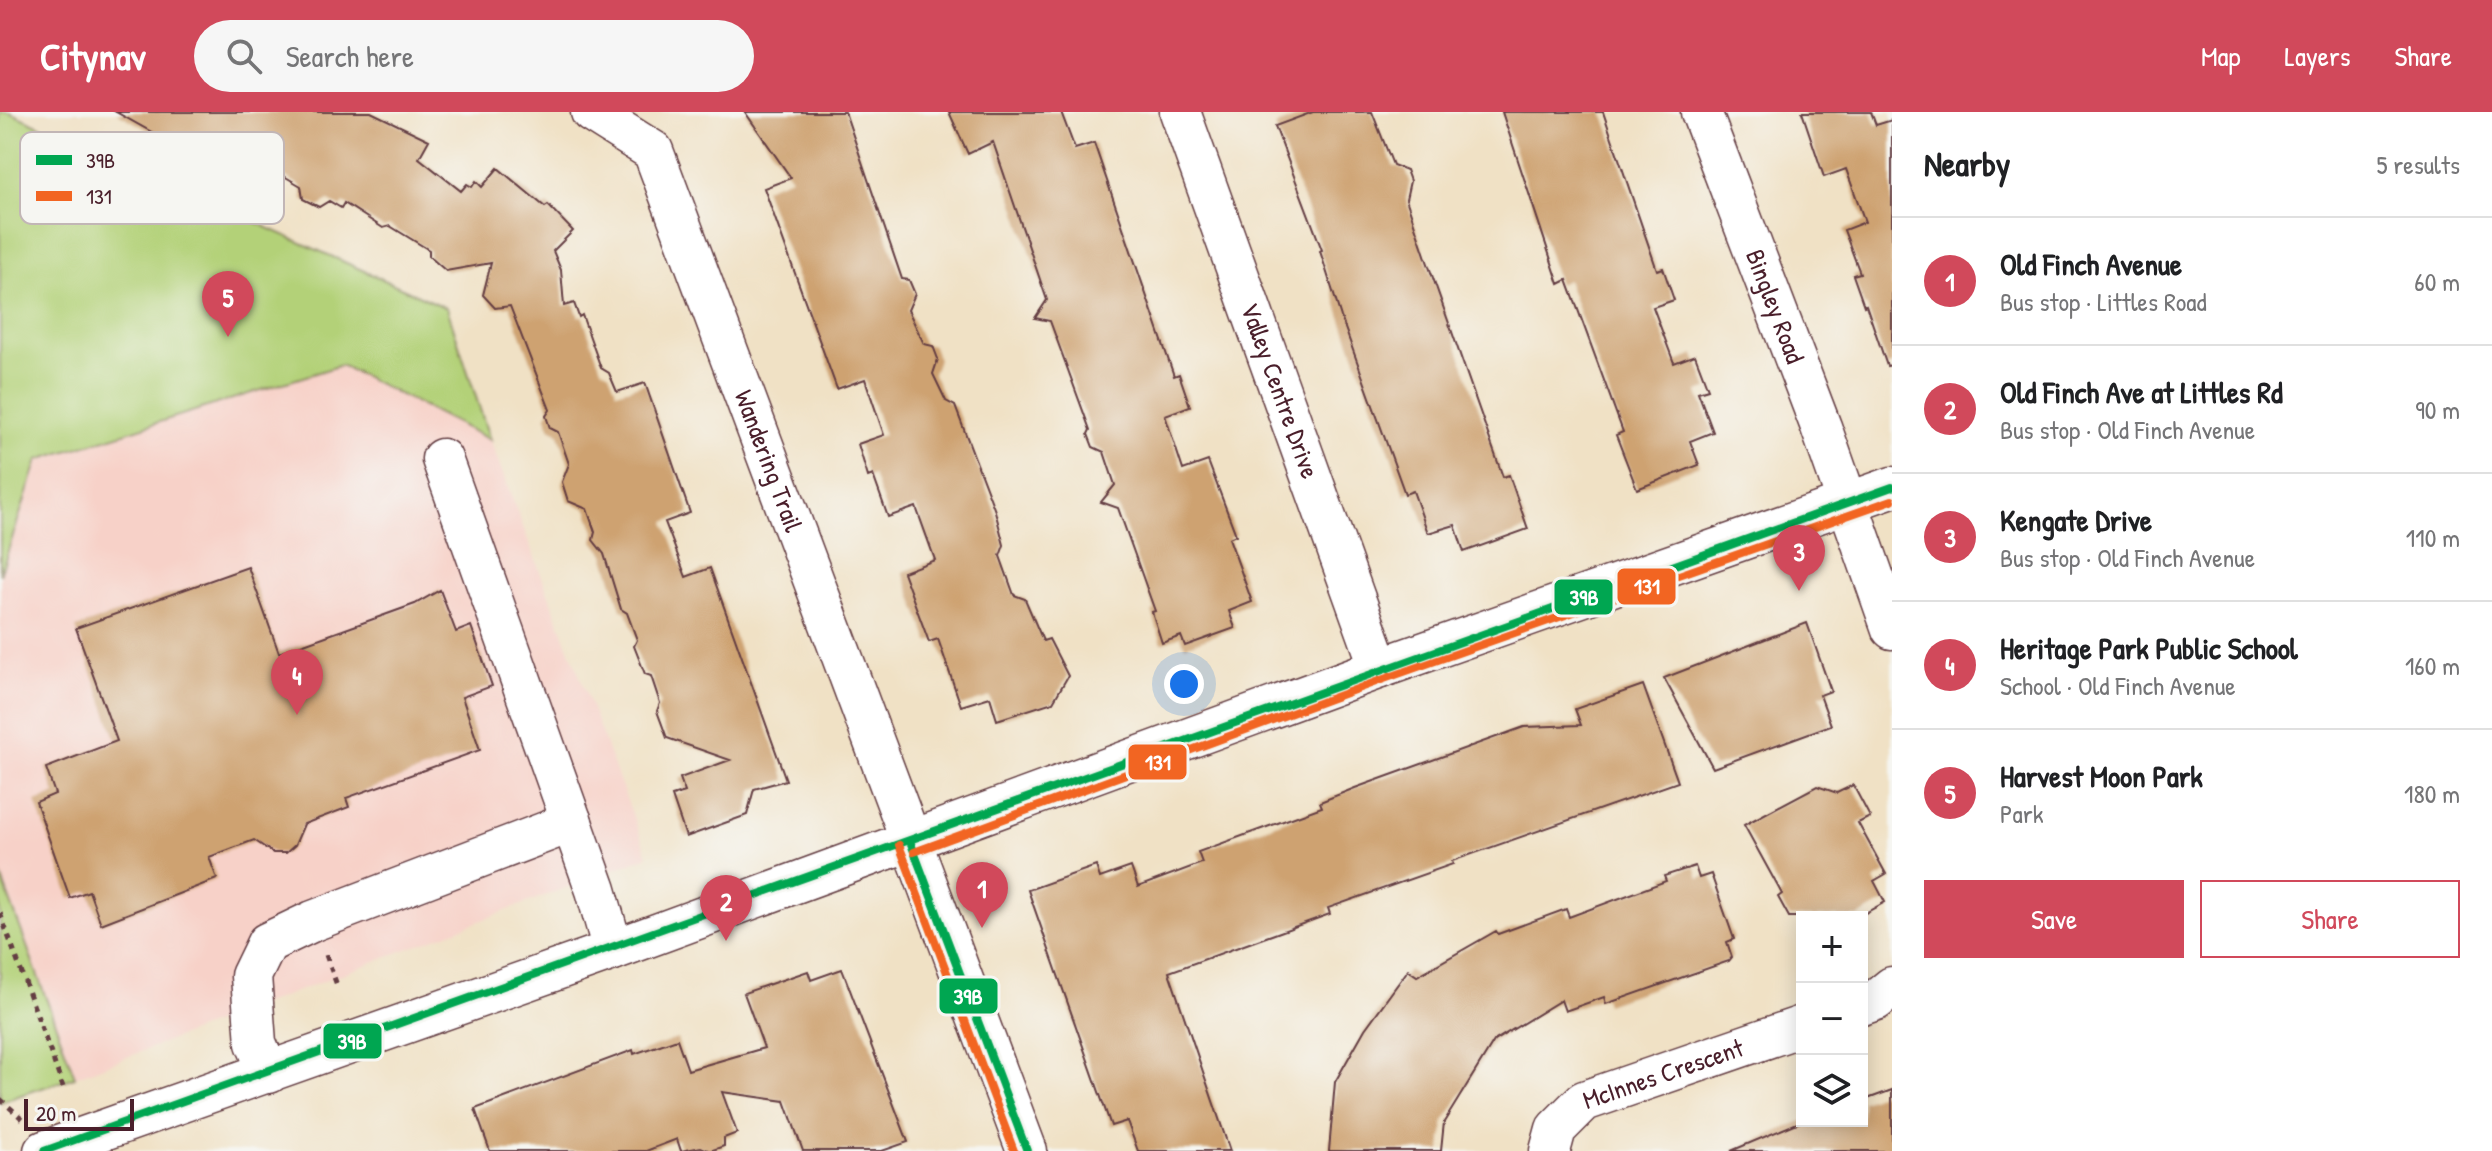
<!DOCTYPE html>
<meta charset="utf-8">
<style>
:root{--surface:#fff;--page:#f6f6f6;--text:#202124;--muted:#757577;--line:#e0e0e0;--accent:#d1495b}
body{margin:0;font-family:"Patrick Hand",sans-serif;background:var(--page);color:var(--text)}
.controls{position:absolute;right:24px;bottom:24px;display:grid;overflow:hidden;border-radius:0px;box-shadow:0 4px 20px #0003}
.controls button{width:72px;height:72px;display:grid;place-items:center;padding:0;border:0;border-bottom:2px solid var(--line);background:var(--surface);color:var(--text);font:40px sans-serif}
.scale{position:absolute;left:24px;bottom:20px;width:110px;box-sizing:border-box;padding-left:8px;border:4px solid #4a1f2b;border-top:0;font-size:22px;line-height:28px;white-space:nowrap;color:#4a1f2b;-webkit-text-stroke:6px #f6f6f2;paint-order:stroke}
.you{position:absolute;left:1184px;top:572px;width:28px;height:28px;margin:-20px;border:6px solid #fff;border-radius:50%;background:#1a73e8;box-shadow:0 0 0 12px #1a73e833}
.badge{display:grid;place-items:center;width:52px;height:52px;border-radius:50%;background:var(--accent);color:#fff;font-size:26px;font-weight:700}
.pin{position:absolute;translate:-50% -66px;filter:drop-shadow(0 2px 4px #0008)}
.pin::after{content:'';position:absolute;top:42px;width:28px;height:24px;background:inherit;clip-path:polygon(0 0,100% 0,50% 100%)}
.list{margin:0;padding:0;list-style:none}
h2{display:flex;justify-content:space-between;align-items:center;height:104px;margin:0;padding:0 32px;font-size:34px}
h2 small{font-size:26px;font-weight:400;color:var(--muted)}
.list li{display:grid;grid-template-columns:52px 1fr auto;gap:24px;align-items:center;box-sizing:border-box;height:128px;padding:0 32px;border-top:2px solid var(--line)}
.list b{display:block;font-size:30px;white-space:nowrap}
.list p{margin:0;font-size:26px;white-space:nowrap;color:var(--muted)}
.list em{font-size:26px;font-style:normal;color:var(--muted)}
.actions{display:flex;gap:16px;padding:24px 32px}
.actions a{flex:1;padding:18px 0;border:2px solid var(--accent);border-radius:0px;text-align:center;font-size:28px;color:var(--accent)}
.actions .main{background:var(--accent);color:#fff}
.icon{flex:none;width:44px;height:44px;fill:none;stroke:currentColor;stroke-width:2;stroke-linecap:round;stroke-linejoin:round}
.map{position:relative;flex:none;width:1892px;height:1039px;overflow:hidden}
header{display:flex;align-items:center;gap:48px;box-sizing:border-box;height:112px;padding:0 40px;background:var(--accent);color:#fff}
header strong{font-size:38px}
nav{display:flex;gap:44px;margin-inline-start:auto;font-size:28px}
.search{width:560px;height:72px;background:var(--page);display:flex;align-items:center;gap:20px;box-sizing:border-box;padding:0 28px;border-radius:44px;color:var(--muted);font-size:30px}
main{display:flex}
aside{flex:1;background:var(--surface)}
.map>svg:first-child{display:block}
.built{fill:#f7d1c8}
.green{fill:#b3d178;stroke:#7e7852;stroke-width:2}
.building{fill:#cea271}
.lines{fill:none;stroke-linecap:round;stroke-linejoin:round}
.minor-casing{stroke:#633c42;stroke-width:43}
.path{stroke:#633c42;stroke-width:5;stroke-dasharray:6 6;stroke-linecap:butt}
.minor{stroke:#fff;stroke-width:40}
.bus-1-casing{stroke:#f6f6f2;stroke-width:14}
.bus-2-casing{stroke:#f6f6f2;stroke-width:14}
.bus-1{stroke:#00a651;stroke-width:8}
.bus-2{stroke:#f26522;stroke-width:8}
.labels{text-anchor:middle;stroke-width:8;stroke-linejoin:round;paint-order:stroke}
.street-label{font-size:26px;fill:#4a1f2b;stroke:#f6f6f2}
.key{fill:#f6f6f2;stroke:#c2b6b6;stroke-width:2}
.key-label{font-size:22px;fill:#4a1f2b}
.line-badge{stroke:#f6f6f2;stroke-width:3}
.badge-label{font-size:22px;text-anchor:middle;font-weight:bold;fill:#fff}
</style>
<header>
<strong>Citynav</strong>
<div class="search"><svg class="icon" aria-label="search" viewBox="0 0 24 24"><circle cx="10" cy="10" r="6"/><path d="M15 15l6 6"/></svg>Search here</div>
<nav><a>Map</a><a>Layers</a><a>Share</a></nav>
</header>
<main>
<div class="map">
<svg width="1892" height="1039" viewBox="0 0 1892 1039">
<rect width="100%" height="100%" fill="#f6f6f2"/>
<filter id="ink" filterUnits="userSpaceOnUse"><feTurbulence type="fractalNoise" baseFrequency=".0125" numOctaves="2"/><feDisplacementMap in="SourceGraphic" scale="16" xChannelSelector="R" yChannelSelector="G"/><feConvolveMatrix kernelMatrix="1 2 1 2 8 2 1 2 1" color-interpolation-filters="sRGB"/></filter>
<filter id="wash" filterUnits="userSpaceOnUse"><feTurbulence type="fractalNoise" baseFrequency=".006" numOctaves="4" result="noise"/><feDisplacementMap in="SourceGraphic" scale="32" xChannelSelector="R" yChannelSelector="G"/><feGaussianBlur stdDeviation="1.8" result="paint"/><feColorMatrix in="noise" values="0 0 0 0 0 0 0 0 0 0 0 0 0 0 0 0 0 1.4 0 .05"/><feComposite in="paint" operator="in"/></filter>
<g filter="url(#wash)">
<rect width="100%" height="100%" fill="#f0e1c5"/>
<path class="built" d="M342 253 490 328 648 744 75 965 0 761V463L38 348Z"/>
<path class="green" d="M0 0H9L447 196 490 328 341 253 38 348 0 463Z
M0 761 75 965 0 990Z"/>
<g id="blocks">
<path class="building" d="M116 0H371L429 28 419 46 461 79 467 72 472 75 476 69 482 75 498 56 545 95 548 93 573 119 553 139 561 158 564 194 574 191 579 205 582 203 601 256 609 261 617 280 645 271 690 401 665 410 686 465 710 456 786 668 754 677 747 703 686 725 672 684 685 680 680 666 730 648 667 626 657 599 660 591 651 564 645 562 634 534 637 528 627 501 621 497 604 442 593 428 595 420 587 397 568 389 562 370 569 352 558 320 550 316 546 304 550 298 510 194 495 196 483 183 491 151 446 159 429 144V138L390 114 383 116 344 91 341 96 329 89 319 95 303 87 301 74 265 53 256 55 224 35 220 43 206 35 200 47Z
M745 0H845L902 167 909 168 915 182 908 198 924 232 933 234 938 247 933 262 946 289 955 294 995 399 1004 433 1000 444 1014 483 1025 487 1043 529 1049 527 1068 564 1053 590 997 608 990 585 961 594 938 527 929 530 903 460 935 448 916 395 888 405 873 363 868 365 858 332 884 323 865 267 837 277 764 76 791 66Z
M949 0H1061L1075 37 1094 31 1174 264 1179 262 1190 294 1165 303 1183 358 1208 349 1236 423 1229 426 1252 490 1229 499 1235 516 1185 534 1181 524 1162 531 1152 500 1155 499 1118 396 1101 390 1115 373 1104 340 1093 335 1088 322 1090 318 1050 209 1035 206 1047 188 993 30 968 42Z
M1313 0H1372L1393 53 1406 58 1410 69 1406 87 1426 146 1503 365 1509 363 1528 417 1464 440 1455 413 1428 421 1413 379 1405 382 1341 205 1320 139 1322 138 1275 14Z
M1502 0H1603L1657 158 1663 156 1674 188 1653 195 1674 251 1695 243 1708 277 1698 280 1713 320 1690 329 1699 353 1637 377 1616 323 1623 320 1567 168 1559 172Z
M1802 0H1871L1876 13 1892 8V253L1887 254 1866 193 1864 194 1853 163 1860 161 1844 118 1865 110 1846 57 1824 65Z
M248 455 279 541 415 492 440 478 456 520 471 514 492 574 462 585 480 638 346 686 349 695 304 712 295 733 286 741H273L254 728 209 745 217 767 101 812 89 779 70 786 36 690 55 682 46 656 117 629 76 516Z
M1807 511 1831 579 1820 583 1831 613 1713 656 1664 566Z
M1643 573 1678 670 1452 749 1453 752 1328 796 1330 802 1169 860 1230 1039H1138L1127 1009 1111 1014 1028 778 1096 754 1100 766 1131 755 1138 775 1202 751 1198 740 1322 695 1320 690 1355 676 1524 615 1581 613 1575 597Z
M1853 673 1870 705 1858 711 1886 762 1874 769 1885 790 1858 805H1789L1778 785 1782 782 1744 713 1817 674 1837 681Z
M1695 754 1699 766 1711 762 1734 827 1727 830 1732 845 1729 849 1606 892 1604 885 1565 899 1561 888 1494 929 1444 1010 1441 1039H1329L1335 970 1365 917 1408 858 1417 864 1496 819 1498 822 1566 797 1569 805 1666 769 1664 764Z
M842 857 908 1030 882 1039H803L785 989 722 980 737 1021 724 1026V1034L710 1039 701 1035 681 1039 677 1027 646 1039H490L475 997 633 938 634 942 677 927 688 958 764 936 744 881 808 859 811 868Z
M1892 978V1039H1731L1802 1009H1862V989Z"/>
</g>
</g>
<g filter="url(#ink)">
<use href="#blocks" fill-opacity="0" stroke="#633c42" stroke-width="2"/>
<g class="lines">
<defs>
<g id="minor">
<path id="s1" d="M591 0 653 39 1027 1039"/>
<path id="s2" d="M1180 0 1380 556"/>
<path id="s3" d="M1701 0 1821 315 1892 517"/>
<path d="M442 347 596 778 613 838"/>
<path d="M1862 893 1876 888 1892 875"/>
<path d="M269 961 256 931 251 864 267 831 313 809 572 710"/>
<path d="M44 1039 613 838 1380 556 1892 375"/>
<path id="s4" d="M1550 1039 1556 1017 1584 989 1802 914"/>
</g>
</defs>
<use href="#minor" class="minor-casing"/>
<path class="path" d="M0 801 63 975
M326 843 338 876
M0 987 24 1008"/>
<use href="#minor" class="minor"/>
<defs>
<path id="bus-1" d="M910 729 1027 1039
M44 1039C661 821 1275 593 1892 375"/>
<path id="bus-2" d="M899 733 1014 1039
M914 740 1384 567 1892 388"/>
</defs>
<use href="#bus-1" class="bus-1-casing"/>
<use href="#bus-2" class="bus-2-casing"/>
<use href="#bus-1" class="bus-1"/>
<use href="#bus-2" class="bus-2"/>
</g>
</g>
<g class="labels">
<g class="street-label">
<text dy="9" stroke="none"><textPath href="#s3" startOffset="208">Bingley Road</textPath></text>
<text dy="9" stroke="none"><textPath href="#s2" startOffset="296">Valley Centre Drive</textPath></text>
<text dy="9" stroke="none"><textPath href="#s1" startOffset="404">Wandering Trail</textPath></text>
<text dy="9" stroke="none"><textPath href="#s4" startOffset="146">McInnes Crescent</textPath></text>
</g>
</g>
<rect x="20" y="20" width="264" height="92" rx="12" class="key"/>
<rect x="36" y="43" width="36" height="10" fill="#00a651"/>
<rect x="36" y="79" width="36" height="10" fill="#f26522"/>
<g class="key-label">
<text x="86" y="56">39B</text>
<text x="86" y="92">131</text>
</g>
<g class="line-badge">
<rect x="1616" y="455" width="61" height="39" rx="8" fill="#f26522"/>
<rect x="1553" y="466" width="61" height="38" rx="8" fill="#00a651"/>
<rect x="1127" y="631" width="61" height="38" rx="8" fill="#f26522"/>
<rect x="938" y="865" width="61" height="38" rx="8" fill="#00a651"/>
<rect x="322" y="910" width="61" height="38" rx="8" fill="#00a651"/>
</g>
<g class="badge-label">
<text x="1647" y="482">131</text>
<text x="1584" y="493">39B</text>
<text x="1158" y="658">131</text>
<text x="968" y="892">39B</text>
<text x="352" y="937">39B</text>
</g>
</svg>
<div class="controls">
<button>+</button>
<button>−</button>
<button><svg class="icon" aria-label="layers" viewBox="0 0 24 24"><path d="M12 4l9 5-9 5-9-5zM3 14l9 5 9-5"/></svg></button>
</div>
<div class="scale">20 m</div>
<div class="you"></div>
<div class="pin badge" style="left:982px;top:816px">1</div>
<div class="pin badge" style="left:726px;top:829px">2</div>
<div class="pin badge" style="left:1799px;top:479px">3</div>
<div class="pin badge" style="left:297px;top:603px">4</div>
<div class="pin badge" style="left:228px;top:225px">5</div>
</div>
<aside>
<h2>Nearby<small>5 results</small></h2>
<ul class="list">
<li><span class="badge">1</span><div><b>Old Finch Avenue</b><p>Bus stop · Littles Road</p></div><em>60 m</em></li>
<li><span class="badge">2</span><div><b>Old Finch Ave at Littles Rd</b><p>Bus stop · Old Finch Avenue</p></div><em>90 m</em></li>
<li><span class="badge">3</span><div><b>Kengate Drive</b><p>Bus stop · Old Finch Avenue</p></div><em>110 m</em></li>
<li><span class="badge">4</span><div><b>Heritage Park Public School</b><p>School · Old Finch Avenue</p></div><em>160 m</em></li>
<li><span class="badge">5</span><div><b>Harvest Moon Park</b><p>Park</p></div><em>180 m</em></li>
</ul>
<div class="actions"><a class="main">Save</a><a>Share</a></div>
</aside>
</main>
